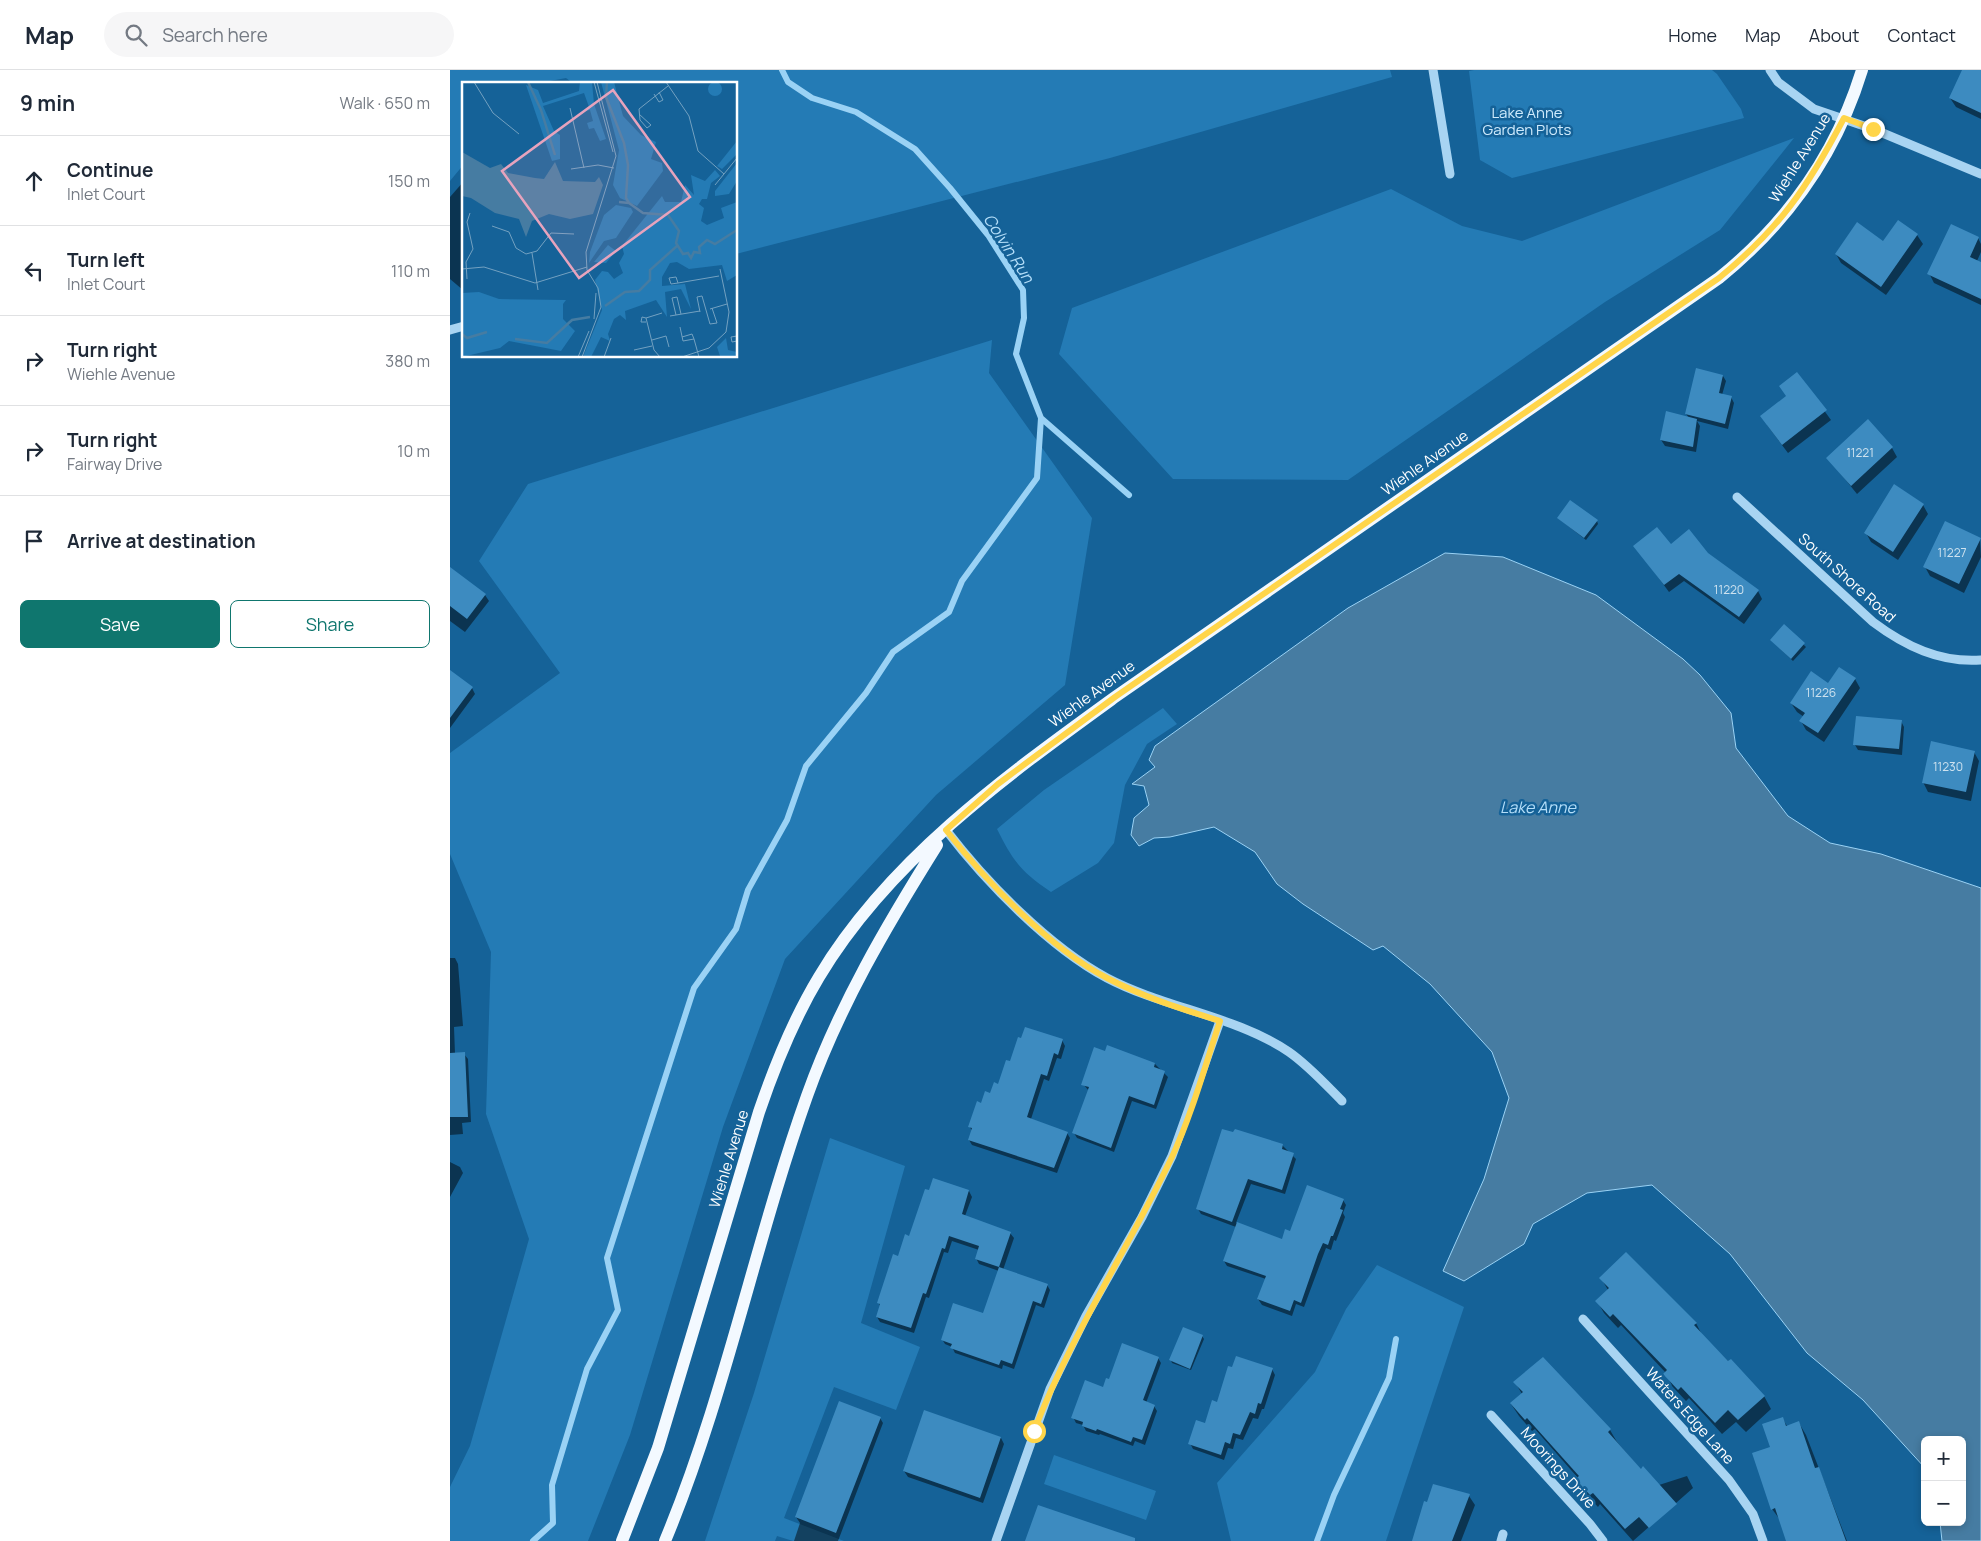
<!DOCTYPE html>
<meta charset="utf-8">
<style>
:root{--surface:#fff;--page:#f6f6f7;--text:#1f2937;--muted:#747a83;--line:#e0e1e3;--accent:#0f766e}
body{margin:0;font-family:Manrope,sans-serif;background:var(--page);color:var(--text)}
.controls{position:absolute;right:15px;bottom:15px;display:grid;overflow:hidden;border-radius:8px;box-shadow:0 2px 8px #0003}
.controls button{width:45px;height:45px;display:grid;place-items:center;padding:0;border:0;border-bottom:1px solid var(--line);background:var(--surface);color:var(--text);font:25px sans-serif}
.stop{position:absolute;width:15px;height:15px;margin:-11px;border:4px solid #ffd54a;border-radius:50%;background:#fff}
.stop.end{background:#ffd54a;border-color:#fff;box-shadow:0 1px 5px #0008}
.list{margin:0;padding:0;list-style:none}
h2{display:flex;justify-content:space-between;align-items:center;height:65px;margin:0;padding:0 20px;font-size:21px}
h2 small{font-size:16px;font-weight:400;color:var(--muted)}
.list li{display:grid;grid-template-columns:32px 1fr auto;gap:15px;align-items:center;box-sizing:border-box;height:90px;padding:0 20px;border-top:1px solid var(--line)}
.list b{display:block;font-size:19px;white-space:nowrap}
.list p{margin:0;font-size:16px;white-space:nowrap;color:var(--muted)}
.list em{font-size:16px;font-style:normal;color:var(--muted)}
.actions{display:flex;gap:10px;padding:15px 20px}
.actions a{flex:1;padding:11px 0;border:1px solid var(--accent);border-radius:8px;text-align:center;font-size:18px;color:var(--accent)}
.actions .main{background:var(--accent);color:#fff}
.icon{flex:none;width:28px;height:28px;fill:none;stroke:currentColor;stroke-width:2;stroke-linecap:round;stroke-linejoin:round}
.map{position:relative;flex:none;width:1531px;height:1471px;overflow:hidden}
header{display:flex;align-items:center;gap:30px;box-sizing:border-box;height:70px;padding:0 25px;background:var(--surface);border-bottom:1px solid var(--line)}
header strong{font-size:24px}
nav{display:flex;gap:28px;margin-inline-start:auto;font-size:18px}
.search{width:350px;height:45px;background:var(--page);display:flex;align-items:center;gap:12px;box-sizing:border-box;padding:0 18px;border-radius:28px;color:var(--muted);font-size:19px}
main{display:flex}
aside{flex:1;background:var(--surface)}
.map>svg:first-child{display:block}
.green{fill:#247bb5}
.water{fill:#467ca2;stroke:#9ad2f5}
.shadow{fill:#0007}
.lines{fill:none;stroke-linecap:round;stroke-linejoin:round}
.stream{stroke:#9ad2f5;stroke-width:6}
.building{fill:#3d8bc0}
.minor{stroke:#a8d4f2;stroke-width:9}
.major{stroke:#f3f9ff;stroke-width:12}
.route{stroke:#ffd54a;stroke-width:6}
.labels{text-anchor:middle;stroke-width:5;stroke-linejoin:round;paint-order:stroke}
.number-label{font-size:12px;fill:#cee2ef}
.park-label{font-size:15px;fill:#cfebfd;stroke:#156298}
.street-label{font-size:15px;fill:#fff;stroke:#156298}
.water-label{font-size:16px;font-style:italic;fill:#b4def9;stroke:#156298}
.inset-river{fill:none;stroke:#467ca2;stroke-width:2.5}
.inset-road{fill:none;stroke:#73a1c1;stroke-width:1}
.view{fill:#e7a3bd;fill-opacity:0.15;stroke:#e7a3bd;stroke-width:2.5}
.inset-edge{fill:none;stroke:#fff;stroke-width:2.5}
</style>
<header>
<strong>Map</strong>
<div class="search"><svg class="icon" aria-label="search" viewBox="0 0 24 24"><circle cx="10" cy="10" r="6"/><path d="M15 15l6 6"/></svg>Search here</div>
<nav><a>Home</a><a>Map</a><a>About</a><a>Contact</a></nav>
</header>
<main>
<aside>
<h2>9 min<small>Walk · 650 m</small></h2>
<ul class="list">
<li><svg class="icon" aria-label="ahead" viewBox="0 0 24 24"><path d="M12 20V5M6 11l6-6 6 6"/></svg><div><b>Continue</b><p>Inlet Court</p></div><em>150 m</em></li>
<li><svg class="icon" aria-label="left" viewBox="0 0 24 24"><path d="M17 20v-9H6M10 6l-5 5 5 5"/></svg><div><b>Turn left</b><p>Inlet Court</p></div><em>110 m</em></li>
<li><svg class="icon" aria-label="right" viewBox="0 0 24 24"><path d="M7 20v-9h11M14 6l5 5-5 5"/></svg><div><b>Turn right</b><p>Wiehle Avenue</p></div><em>380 m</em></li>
<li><svg class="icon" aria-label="right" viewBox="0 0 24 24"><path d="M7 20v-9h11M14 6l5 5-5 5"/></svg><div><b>Turn right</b><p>Fairway Drive</p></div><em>10 m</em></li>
<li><svg class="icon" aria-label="arrive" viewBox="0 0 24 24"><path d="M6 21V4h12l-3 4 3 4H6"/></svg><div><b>Arrive at destination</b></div></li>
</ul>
<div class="actions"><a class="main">Save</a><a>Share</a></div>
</aside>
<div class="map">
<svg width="1531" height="1471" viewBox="0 0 1531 1471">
<rect width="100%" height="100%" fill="#156298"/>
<path class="green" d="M0 0H940L942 7 660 88 286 184V14H124L116 8 84 14H14V94L0 111Z
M1024 0H1262L1267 4 1291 39 1294 48 1062 108 1030 90 1019 1Z
M1344 68 1270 160 1155 232 898 410 723 409 609 284 622 238 941 119 1012 156 1072 171Z
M542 270 539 303 642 448 615 615 486 725 335 889 273 1057 180 1365 138 1471H0V1417L20 1376 79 1169 36 1044 41 882 0 784V683L110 603 29 491 78 414Z
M713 638 727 654 697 674 675 715 664 773 648 793 601 822C571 802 563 791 547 759L594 720Z
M380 1068 455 1096 411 1253 470 1277 446 1340 384 1317 334 1448 394 1471H343L327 1466 325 1471H255L304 1323Z
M927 1195 1014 1237 936 1471H781L767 1413 865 1302 896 1239Z
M604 1385 706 1421 696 1450 594 1414Z"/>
<path class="water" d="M995 483 1053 487 1146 525 1233 589 1250 605 1281 643 1286 678 1338 746 1380 773 1431 784 1531 818V1471H1492L1490 1452H1512V1370H1475V1398L1413 1330 1357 1283 1280 1184 1202 1115 1137 1123 1083 1154 1074 1174 1014 1211 993 1201 1034 1109 1059 1028 1042 982 980 914 933 876 923 880 853 834 827 814 805 782 764 757 720 767 704 768 689 776 681 765 684 748 699 735 694 716 682 714 705 697 699 690 705 676 898 538Z"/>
<path class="shadow" d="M1514 0 1531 1V49L1506 37 1500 28Z
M14 111V219L13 220 0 209V127Z
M1448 151 1467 165 1473 174 1436 225 1391 193 1386 184 1433 172Z
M1528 168 1531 174V182L1527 191 1531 194V235L1484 213 1479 203Z
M1347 303 1381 350 1338 383 1317 355 1337 327Z
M1273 306 1276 311 1272 325 1281 327 1284 333 1278 359 1247 351 1250 356 1246 382 1215 376 1211 370 1239 348 1236 344Z
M1442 378 1447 387 1407 424 1378 388Z
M1473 435 1478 444 1448 490 1421 472 1416 463Z
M1108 448 1147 451 1148 454 1136 470Z
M1530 469 1531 487 1514 523 1480 506 1475 497Z
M1220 475 1308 521 1312 529 1294 554 1234 511 1219 522 1185 476Z
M0 498 35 525 39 531 15 562 0 551Z
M1334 556 1356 577 1343 591 1321 570Z
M0 601 22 618 25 624 0 658Z
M1405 609 1410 618 1374 672 1356 660 1351 651 1354 647 1347 642 1341 633 1379 615Z
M1451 651 1454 657 1452 685 1408 680 1405 675Z
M1524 682 1529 691 1521 731 1478 722 1473 712Z
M0 888H5L8 894 13 956 4 957 5 984H14L18 989 21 1052 12 1053 13 1064 0 1065Z
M612 970 615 976 611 989 607 988 599 1011 594 1009 581 1049 617 1063 620 1068 607 1103 522 1075 519 1070 522 1061 520 1057 532 1034 549 1015 561 992Z
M656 982 705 994 718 1007 706 1039 682 1031 664 1082 627 1068 624 1063 639 1021 633 1014Z
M832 1075 846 1089 835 1124 801 1114 786 1153 833 1170 840 1162 893 1130 896 1135 893 1143 895 1147 886 1171 884 1170 881 1180 876 1178 854 1237 846 1234 842 1246 812 1235 808 1229 816 1209 777 1196 774 1191 786 1157 751 1144 748 1139Z
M0 1092 10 1097 13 1103 0 1127Z
M519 1121 522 1127 515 1146 560 1163 564 1168 553 1200 597 1215 600 1220 594 1238 586 1235 564 1299 553 1295 552 1299 505 1283 502 1277 495 1274 492 1269 534 1245 549 1201 529 1194 526 1188 529 1180 502 1171 498 1183 494 1182 479 1228 476 1227 464 1263 430 1252 427 1247 430 1236 429 1233 448 1188 460 1167Z
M1151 1208 1246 1253 1253 1267 1314 1326 1321 1339 1296 1362 1286 1352 1272 1364 1239 1328 1236 1331 1222 1316 1216 1303 1171 1255 1168 1258 1154 1243 1147 1231 1158 1220Z
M752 1266 754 1269 741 1300 722 1293 721 1290Z
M708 1288 711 1293 696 1333 704 1336 707 1341 695 1375 685 1371 683 1376 650 1364 649 1365 636 1361 633 1355 626 1353 623 1347 660 1311Z
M822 1299 825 1305 814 1339H812L808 1349 803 1348 793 1370 786 1368 783 1379 778 1378 774 1390 743 1379 740 1373 756 1355 767 1334Z
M1065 1312 1160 1360 1167 1372 1191 1400 1209 1415 1237 1406 1243 1418 1183 1471 1150 1434 1148 1437 1134 1422 1127 1409 1128 1408 1085 1359 1082 1361 1069 1346 1061 1334 1072 1324Z
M475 1342 551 1368 554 1374 533 1433 458 1407 454 1401Z
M430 1348 433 1353 388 1471H344L350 1453 346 1447Z
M1332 1348 1337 1356 1349 1353 1356 1365 1397 1471H1339L1331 1451 1322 1439 1321 1378Z
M1019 1426 1025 1435 1011 1471H964Z"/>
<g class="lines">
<path class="stream" d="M332 0 338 12 362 28 406 42 465 79 500 118 538 165 573 220 574 248 566 284 591 348 679 425
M83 1471 103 1453 102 1415 137 1299 168 1240 157 1188 244 918 286 859 298 820 337 750 356 696 416 623 443 582 499 542 512 511 587 408 591 348
M867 1471 884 1425 939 1308 946 1269"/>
</g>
<path class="building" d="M1512 0H1531V43L1499 28Z
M1448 150 1468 164 1431 217 1385 184 1407 152 1433 171Z
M1501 154 1529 167 1520 187 1531 192V229L1477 204Z
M1246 298 1273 305 1269 323 1282 326 1275 354 1235 344Z
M1347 302 1377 340 1332 375 1310 346 1336 326 1329 316Z
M1216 341 1247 349 1243 377 1210 370Z
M1418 349 1443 377 1401 416 1376 388Z
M1444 414 1474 434 1443 482 1414 463Z
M1120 430 1148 450 1134 468 1107 448Z
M1495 451 1531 468 1509 514 1473 497Z
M1207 457 1221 474 1239 459 1258 483 1309 520 1289 547 1229 504 1214 515 1183 476Z
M0 497 36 524 17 549 0 536Z
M1334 554 1355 573 1341 589 1320 570Z
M1389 597 1406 608 1368 663 1349 651 1355 643 1340 633 1361 601 1378 613Z
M0 600 23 617 0 648Z
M1406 646 1452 650 1449 679 1403 675Z
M1481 671 1525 681 1516 722 1472 713Z
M575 957 613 969 608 985 604 983 597 1006 591 1004 577 1047 618 1062 604 1098 518 1070 522 1058 518 1057 527 1031 531 1033 535 1021 540 1023 544 1012 548 1014 556 990 560 991 568 967 571 968Z
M657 975 705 993 704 997 715 1001 704 1035 679 1026 661 1078 622 1063 639 1017 631 1015 644 977 655 981Z
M15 982 18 1047H0V983Z
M772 1059 783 1062 785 1059 833 1074 832 1079 844 1083 832 1120 798 1109 782 1152 746 1139Z
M483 1108 519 1120 512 1144 561 1162 549 1197 525 1189 529 1176 499 1166 495 1179 492 1178 476 1224 473 1223 461 1258 426 1247 430 1234 427 1233 443 1184 448 1186 455 1164 459 1166 475 1119 479 1120Z
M857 1115 894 1129 890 1139 893 1140 883 1166H881L878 1175 873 1173 868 1184 851 1233 844 1230 840 1241 807 1229 816 1206 773 1191 787 1152 832 1169 835 1159 840 1161Z
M1176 1182 1247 1253 1244 1255 1278 1291 1281 1289 1315 1326 1288 1350 1278 1340 1265 1353 1231 1317 1228 1320 1213 1304 1217 1300 1163 1244 1160 1247 1145 1231 1159 1218 1149 1208Z
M549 1197 598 1214 591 1234 583 1231 562 1294 551 1290 549 1295 500 1278 502 1274 491 1270 503 1233 533 1243Z
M733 1257 753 1265 740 1299 719 1290Z
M672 1273 709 1287 693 1330 705 1335 692 1370 683 1367 681 1372 647 1359 646 1361 632 1356 633 1352 621 1348 635 1310 653 1317 656 1308 659 1309Z
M786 1286 823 1298 811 1334 808 1333 805 1344 800 1342 790 1365 783 1363 780 1374 775 1372 771 1385 738 1374 746 1350 755 1353 762 1330 767 1332 778 1296 782 1297Z
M1093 1287 1161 1359 1158 1362 1191 1399 1193 1396 1227 1434 1199 1458 1189 1447 1175 1459 1143 1423 1140 1425 1125 1409 1129 1406 1077 1348 1075 1350 1060 1333 1073 1322 1063 1312Z
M389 1331 431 1347 386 1463 345 1447Z
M474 1340 551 1367 530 1428 453 1401Z
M1333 1347 1336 1356 1349 1351 1365 1398 1369 1397 1396 1471H1336L1325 1438 1321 1440 1302 1383 1320 1377 1312 1354Z
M983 1414 1020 1424 1002 1471H962L974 1431 977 1432Z
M588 1435 685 1468V1471H575Z"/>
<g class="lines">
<path class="minor" d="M983 0 1000 104
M1320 0 1328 12 1364 39 1423 59 1531 104
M0 260 14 256
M1287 427 1423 552C1455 576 1490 593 1531 590
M496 760C536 812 599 877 657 908 714 938 786 946 839 982 859 996 875 1014 892 1031
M1133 1249 1279 1410 1303 1444 1313 1471
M1041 1345 1140 1454 1153 1471
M546 1471 600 1319 636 1246 692 1147 722 1086 770 951
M1051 1471 1053 1464"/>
<path class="major" d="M172 1471 208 1378 309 1042C325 995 343 950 369 907 439 790 556 706 665 627L1269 208C1337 153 1386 85 1412 0
M215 1471C275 1327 305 1172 357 1026 389 936 437 855 487 775"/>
</g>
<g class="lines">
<path class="route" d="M584 1361C622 1263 677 1181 722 1087 742 1044 755 996 770 951 732 939 693 927 657 908 599 878 536 811 496 760L548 714 665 627 1269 208C1330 158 1358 117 1394 48L1423 59"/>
</g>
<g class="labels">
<g class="number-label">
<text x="1410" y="387">11221</text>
<text x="1502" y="487">11227</text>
<text x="1279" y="524">11220</text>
<text x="1371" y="627">11226</text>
<text x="1498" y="701">11230</text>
</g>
<g class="park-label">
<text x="1077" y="48">Lake Anne<tspan x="1077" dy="17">Garden Plots</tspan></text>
</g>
<g class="street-label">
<text transform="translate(1350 88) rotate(-58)" y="5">Wiehle Avenue</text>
<text transform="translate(975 393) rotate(-35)" y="5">Wiehle Avenue</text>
<text transform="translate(1397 508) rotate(42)" y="5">South Shore Road</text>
<text transform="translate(642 624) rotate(-36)" y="5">Wiehle Avenue</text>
<text transform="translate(279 1089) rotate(-73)" y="5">Wiehle Avenue</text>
<text transform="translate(1240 1346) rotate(48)" y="5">Waters Edge Lane</text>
<text transform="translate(1108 1398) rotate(48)" y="5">Moorings Drive</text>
</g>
<g class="water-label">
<text transform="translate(559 178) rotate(57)" y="6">Colvin Run</text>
<text x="1088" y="743">Lake Anne</text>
</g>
</g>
<g transform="translate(12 12)">
<rect width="275" height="275" fill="#156298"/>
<path d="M118 0H130L132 22 144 57 138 59 132 46 127 47 125 41 131 39 128 28 122 29 127 25 122 11 81 24 92 49 98 53V77L90 79 64 3 76 8 81 21 117 9ZM139 0H152L161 34 179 53 194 60 189 77 200 81 201 89 175 124 158 116 151 103 157 68ZM246 7a7 7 0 1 1 14 0a7 7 0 1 1-14 0ZM275 59V72L260 87 255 84ZM275 81V99L267 112 253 114V109ZM253 88 258 94 249 101 245 117H240L237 122 242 126 239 139 245 143 262 136 259 126 275 120V193L265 199 260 183 227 187 215 180 208 181 200 195V204L223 202 229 227 219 207 203 210 205 235 194 218 163 229 164 238 158 233 152 237 146 252 148 259 139 255 129 275H121L140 228 133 198 140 189 146 190 152 197 161 191 157 181 162 172 160 164 200 114 203 120H219L223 103 232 113 229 93 243 99ZM154 123 169 126 171 130 154 156 142 159 127 181 128 170 142 133ZM146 163 154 169 144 181 132 180ZM17 210 37 217 104 218 101 222V237L113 249 99 269 47 259 38 266 0 275V211ZM264 256 266 268 275 270V275L258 274 255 265Z" fill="#247bb5"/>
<path d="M0 70 28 86 39 82 46 91 73 96 82 97 93 80 101 99 133 100 137 95 141 103 131 132 108 137 87 132 70 139 64 155 57 137 33 131 9 116 0 114Z" fill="#467ca2"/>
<path class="inset-river" d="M66 0 79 28 93 73M145 0 144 15 162 61 166 83 164 116 167 121M157 120 167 121 181 131 206 133 217 149 214 161 221 172 226 171 229 176 232 170 238 171 237 165 245 158 253 162 275 148M143 224 163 210 177 209 188 198V188L215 164M0 252 5 256 25 250M53 257 85 261 110 238 128 235"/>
<path class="inset-road" d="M12 0 31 31 57 52M132 0 151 70M204 0 227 34 236 69 262 92M192 12 197 20 201 18 197 10M108 26 122 86M177 32 189 43M189 43 185 46 178 38 177 27 206 4M109 87 136 83 152 86M253 103 275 76M30 144 47 150 54 166 64 172 75 169 89 151 112 152M70 171 76 208M0 187 22 185 73 201 125 185M214 195 216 201 209 202 207 196ZM5 197 4 180 11 167 5 140 8 131M216 201 257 194M248 227 265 222M238 230 235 215 240 214 248 242 255 241 250 226M214 233 210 216 215 215 219 232M208 234 238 229M184 236 200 231M132 237 134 211M184 240H179L180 235 184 236 192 268 198 275M218 245 221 259 232 257 237 275M275 254 269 255 270 260 275 259M220 255 230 252 232 257M190 258 204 254 207 265M172 268 190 264M116 275 127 249M120 275 139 225 136 206 125 188 124 170 154 74 135 0M142 275 149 256M220 275 247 266 264 250 267 230 258 187"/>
<path class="view" d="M151 8 228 115 117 196 40 89Z"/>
<rect width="275" height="275" class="inset-edge"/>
</g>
</svg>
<div class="controls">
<button>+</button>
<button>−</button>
</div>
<div class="stop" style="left:584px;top:1361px"></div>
<div class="stop end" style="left:1423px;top:59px"></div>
</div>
</main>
